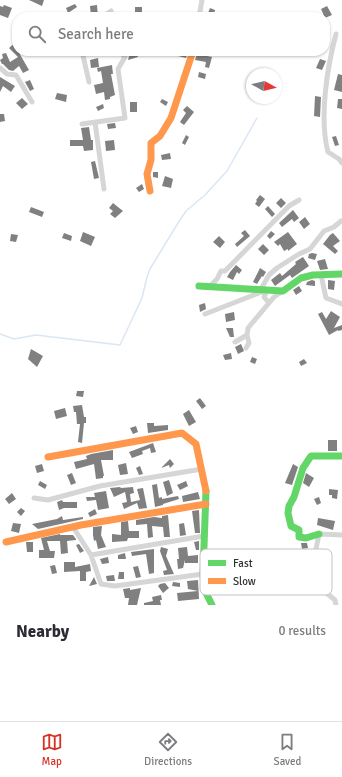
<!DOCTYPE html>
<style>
:root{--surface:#fff;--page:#f2f2f3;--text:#2b2b33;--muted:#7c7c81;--line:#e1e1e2;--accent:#d93025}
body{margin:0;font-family:Signika,sans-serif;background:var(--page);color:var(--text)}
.compass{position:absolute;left:246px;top:68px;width:36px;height:36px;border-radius:50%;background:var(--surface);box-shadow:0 1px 3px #0004;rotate:98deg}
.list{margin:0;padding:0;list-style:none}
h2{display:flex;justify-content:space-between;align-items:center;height:52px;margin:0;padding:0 16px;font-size:17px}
h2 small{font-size:13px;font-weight:400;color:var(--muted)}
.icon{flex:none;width:22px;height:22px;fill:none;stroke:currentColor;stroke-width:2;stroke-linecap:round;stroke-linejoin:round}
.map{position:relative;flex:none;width:342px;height:605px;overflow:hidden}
.search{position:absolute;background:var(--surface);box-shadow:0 1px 3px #0004;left:12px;right:12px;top:12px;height:44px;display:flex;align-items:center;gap:10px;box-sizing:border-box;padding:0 14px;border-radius:16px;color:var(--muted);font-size:15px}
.sheet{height:116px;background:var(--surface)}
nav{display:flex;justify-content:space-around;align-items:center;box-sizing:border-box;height:56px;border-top:1px solid var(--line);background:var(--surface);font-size:11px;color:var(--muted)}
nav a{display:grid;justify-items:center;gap:2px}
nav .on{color:var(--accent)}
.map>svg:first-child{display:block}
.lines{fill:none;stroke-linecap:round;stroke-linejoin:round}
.stream{stroke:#dbe6f4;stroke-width:1.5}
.building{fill:#808080}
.street{stroke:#d6d6d6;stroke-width:5}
.fast{stroke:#63d668;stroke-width:7}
.slow{stroke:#ff974d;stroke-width:7}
.key{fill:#fff;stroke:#c2c2c2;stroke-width:1}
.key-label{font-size:11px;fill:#323232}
</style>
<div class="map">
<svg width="342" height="605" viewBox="0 0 342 605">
<rect width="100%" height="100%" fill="#fff"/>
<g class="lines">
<path class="stream" d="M0 334 14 339 36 335 120 345 142 298 147 277 150 269 178 223 186 211 205 195 227 171 257 118"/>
</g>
<path class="building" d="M29 0H44L42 6Z
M75 4 77 7 68 13 66 8Z
M4 5 12 8 8 18 0 15V6L3 7Z
M97 5 98 17H91L90 6Z
M327 6 332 15 325 18 321 9Z
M135 7H142V17H135Z
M210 8 215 10 214 15 208 13Z
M182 12 184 17H175L174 13Z
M17 41V51H18L29 70 23 73 19 66 13 71 9 70 3 64H2L0 60 3 58 2 54 6 53 10 62 18 57 9 48Z
M131 51H136L138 57 128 60 129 56 126 53Z
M179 51H188L186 58 178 56Z
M197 54 212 57 209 68 205 67 206 62 195 60Z
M98 58 99 67 91 68 90 60Z
M320 59 326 61 322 70 316 68Z
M112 65 113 74H111L115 95 110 97V99L105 100 104 92 96 94 94 85 103 83 101 71 98 72 97 68Z
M199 72 206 74 205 79 198 77Z
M338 74 342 75V92L334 90Z
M0 77 15 86 11 92 3 86 0 92Z
M30 80 34 89 30 91 25 82Z
M57 93 67 95 66 102 55 99Z
M315 96 321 97 320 117 314 116Z
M22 98 28 104 22 109 16 103Z
M162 99 168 102 166 106 160 102Z
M338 99H342V109L337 108Z
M130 102H137V112H130Z
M103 104 104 108 98 111 96 107Z
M187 106 194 112 184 125 180 122 186 113 183 110Z
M0 114H4L5 121 0 122Z
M115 123 116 128 108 129 107 124Z
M89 127 91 140H93V150L84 151 83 146H70V140H83L81 128Z
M186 135 189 137 185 145 182 143Z
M336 136 339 145 335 146 332 137Z
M114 140 115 150 106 151 105 141Z
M170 153 171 159 162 160 161 155Z
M95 161 99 178 94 179 91 162Z
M153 172H158V178L153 177Z
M165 176 173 179 171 188 162 186Z
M142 184 144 189 139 192 136 188Z
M260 195 265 199 259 207 255 204 257 201 256 200Z
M281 198 286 203 281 208 276 203Z
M113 203 123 211 115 218 110 214 113 211 109 208Z
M268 206 275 214 272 217 265 209Z
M31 207 44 212 42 217 29 212Z
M293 210 299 218 294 222 292 219 282 227 279 223Z
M305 217 310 224 304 229 299 222Z
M245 230 250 236 237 247 235 244 244 236 241 233Z
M271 231 275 234 270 239 267 236Z
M83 232 95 237 91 246 80 241Z
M288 232 297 244 288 251V249L284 251 280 244 278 246 274 242Z
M64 233 72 236 71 241 62 238Z
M333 233 340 241 333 246 338 251 335 254 323 244 330 235Z
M11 234 18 235 16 242 10 241Z
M219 236 225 242 220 248 213 242Z
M263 244 269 250 264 255 258 249Z
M312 253 317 254 315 260 308 258 309 254Z
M303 257 309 266 292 278 290 275 275 286 271 280 280 273 282 276 296 264 295 262Z
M325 259 328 269 320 270 317 261Z
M236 265 242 270 239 274 237 272 233 280 227 277 230 272Z
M260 268 266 272 263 277 262 276 257 284 253 282Z
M312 280 315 281V286L306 285 307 282Z
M328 280 335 281 334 290 328 289Z
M299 286 302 291 296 295 293 290Z
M205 303 206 309 200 312 199 305Z
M331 311 340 317 334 328 342 325V330L338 331V330L329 335 318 314 322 312 326 319Z
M234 312 235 320 226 322 225 314Z
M226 328H233L234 337H230Z
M241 344 244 351 238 354 235 347Z
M31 349 43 356 37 367 28 359Z
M231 353 232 359 225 360 223 355Z
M252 357 257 359 255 364 250 362Z
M304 359 307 363 301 366 299 362Z
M77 391H84L83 397 76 396Z
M200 398 206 406 202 409 196 401Z
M82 405 84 417H86V423H84L82 443 78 442 80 424H77L76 412H74L73 406Z
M65 408 67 416 56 419 54 411Z
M189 410 196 422 189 426 183 414Z
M147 423H154V426L168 425V430L148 433Z
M136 426 138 432 133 434 130 428Z
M328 440H337V451H328Z
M153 443 156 452 151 453 150 448 142 451 143 454 132 458 129 452Z
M113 450V460H101L104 476H103V478L96 479 94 464 76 469 74 462 87 459 86 456 91 454Z
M170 459 174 464 170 468 169 465 161 468Z
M126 463 128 474 120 475 118 465Z
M42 464 44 471 37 473 35 466Z
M293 464 298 467 292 485 285 483Z
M140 466 143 474 139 475 136 468Z
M72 473 76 483 71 485 67 475Z
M306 473 314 478 309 487 303 483Z
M169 480 173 493 167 496 163 482Z
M40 481 47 485 45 489 38 485Z
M186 481 188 486 180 490 177 485Z
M157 484 159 498 162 497V499L178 496 179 499 163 504V505L155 507 152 485Z
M120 487 121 488 133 487 134 493 130 494 131 502 140 500 137 489 143 488 147 508 139 509 137 503 124 509 122 503 127 502 125 492 114 497 110 488Z
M329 489 338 490 337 499 332 498V495H329Z
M106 491 109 508 98 510 96 500 87 501 86 497H95L94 493Z
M198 492 200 499 183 502 182 496Z
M12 493 16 499 9 504 5 499Z
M319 497 321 503 317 505 314 499Z
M62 500 63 502H77V508H64L59 510 57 502Z
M21 508 25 511 21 516 17 512Z
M95 509 97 514 90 517 88 513Z
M199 510 200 533H195L192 511Z
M168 515 170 537H164L163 527 152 526 153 537 148 538 147 524 136 525V520L154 517 162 518V516Z
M62 516 63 520 83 517V519L38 529 32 524 57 519Z
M318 518 335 521 333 530 317 525Z
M128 521 129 531H139V538H128L127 541 112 542V534L121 535V522Z
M13 523 21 524 19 533 11 531Z
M184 523 186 535 180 536 179 524Z
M102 526 101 535 106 547 98 549 96 540 94 541 93 535V527Z
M60 534V535H73L76 539V540L67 541 68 553 61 554 60 541H47L50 551H55L54 558H39V550H44L41 538Z
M199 541V550H196L194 542Z
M26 542H33V552H27Z
M301 543H307L308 548 302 549Z
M79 544 84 551 80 553 76 545Z
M161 547 168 549 166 556 174 574 164 575 163 571 167 570 160 551Z
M187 547 188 556 198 555V563H185V560L183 568 178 569 177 559H179L178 548Z
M154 549V573L149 574 146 554 132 556 131 552Z
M125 553 126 559H118V555Z
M108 557 109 563 102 564 100 559Z
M64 562H75V567L90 564 91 571 86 572V581H80V571L64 572Z
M55 565 57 573 52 574 50 566Z
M138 566 141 577 136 578 133 567Z
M119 572H124V579H118Z
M114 575 115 581H107L106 576Z
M94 577 97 584 89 586Z
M198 580 199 599 178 601 177 593 198 591 188 589 187 581Z
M173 582 180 583V587L172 586Z
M165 583 169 588 163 593 158 586 160 584Z
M130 588V590L141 588 137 605H128L129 598H125L123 589Z
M161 595 162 600H160L161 605H144V603L153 601 152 597Z"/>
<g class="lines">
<path class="street" d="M102 17 111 11 112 17
M199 17 202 0
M336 34C327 68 319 118 328 152L339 159 342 163
M82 51 89 82
M0 68 7 74 16 75 32 102
M95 122 104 189
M82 124 125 118 118 69 125 57 119 51
M321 275 326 298 342 304
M210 286 217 279 221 271H225L289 206 299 200
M261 289 269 275 277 268 299 254 310 249 324 231 334 227 341 221
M267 290 264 297 269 303
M205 314 264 291
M235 342 247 335
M246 348 249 343 247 335 248 328 274 297 283 291
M34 498 48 500 100 486 202 469
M73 527 91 555 101 584 115 586 203 574
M91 555 204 536
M336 605 335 600 313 582 312 569 319 534 342 535"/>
<path class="fast" d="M199 286 283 291 301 278 313 275 342 274
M206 491 203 574 204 589 212 605
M319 534 306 538 299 537V530L291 526 288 513 289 506 294 497 303 468 311 456H342"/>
<path class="slow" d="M150 191 147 174 151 160V143L160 136 171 118 193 51
M48 457 182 433 196 444 206 491
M6 542 81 525 206 504"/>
</g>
<rect x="200" y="549" width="132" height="46" rx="6" class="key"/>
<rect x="208" y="560" width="18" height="6" fill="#63d668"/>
<rect x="208" y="578" width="18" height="6" fill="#ff974d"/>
<g class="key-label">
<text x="233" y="567">Fast</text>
<text x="233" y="585">Slow</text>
</g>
</svg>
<svg class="compass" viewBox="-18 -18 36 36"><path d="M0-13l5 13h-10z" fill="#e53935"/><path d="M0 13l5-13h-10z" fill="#7c7c81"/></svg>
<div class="search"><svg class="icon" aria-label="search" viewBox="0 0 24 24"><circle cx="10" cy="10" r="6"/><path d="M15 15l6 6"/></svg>Search here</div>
</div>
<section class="sheet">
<h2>Nearby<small>0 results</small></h2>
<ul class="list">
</ul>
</section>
<nav>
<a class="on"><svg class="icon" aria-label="map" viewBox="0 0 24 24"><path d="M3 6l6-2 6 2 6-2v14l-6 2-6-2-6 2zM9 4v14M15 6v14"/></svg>Map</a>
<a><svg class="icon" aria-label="directions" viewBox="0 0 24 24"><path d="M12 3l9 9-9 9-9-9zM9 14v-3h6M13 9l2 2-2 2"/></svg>Directions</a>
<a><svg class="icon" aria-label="saved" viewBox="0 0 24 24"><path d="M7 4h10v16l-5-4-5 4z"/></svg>Saved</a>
</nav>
